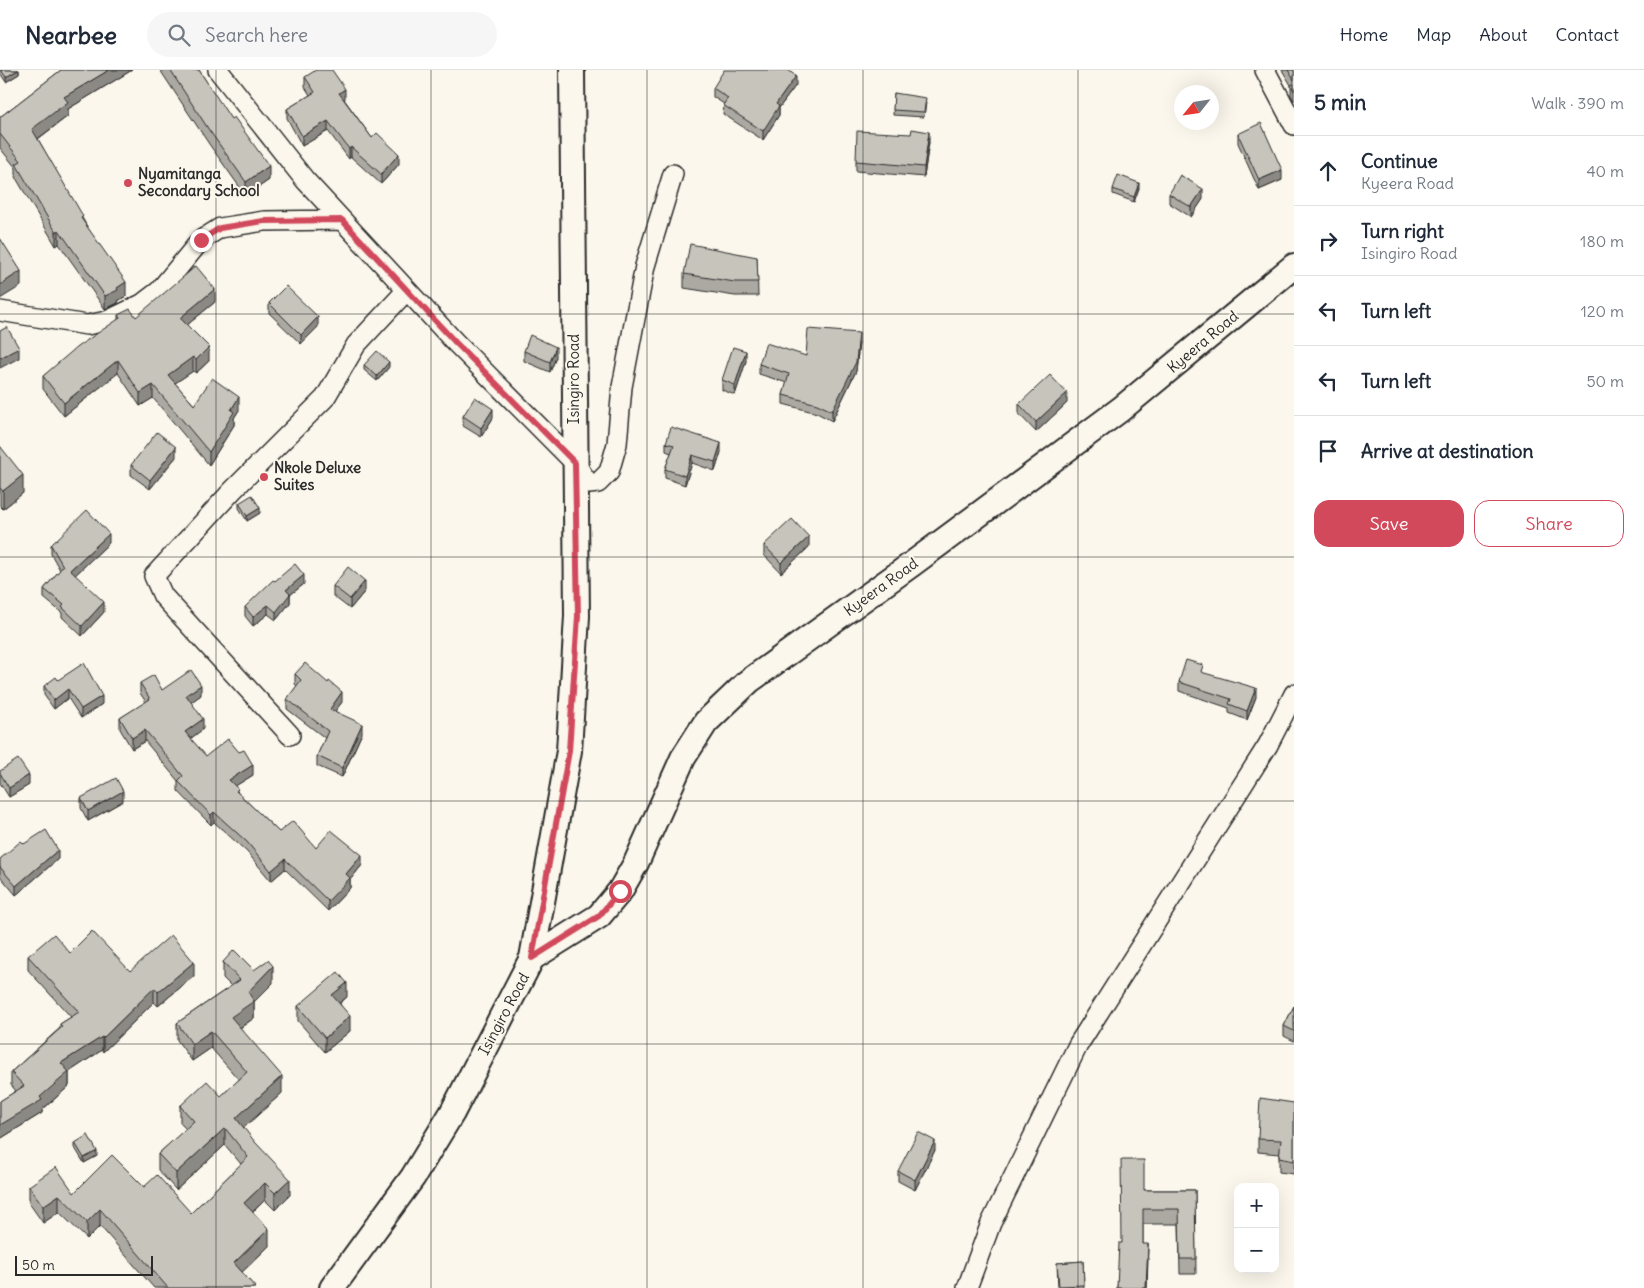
<!DOCTYPE html>
<meta charset="utf-8">
<style>
:root{--surface:#fff;--page:#f6f6f7;--text:#1f2937;--muted:#747a83;--line:#e0e1e3;--accent:#d1495b}
body{margin:0;font-family:Delius,sans-serif;background:var(--page);color:var(--text)}
.controls{position:absolute;right:15px;bottom:15px;display:grid;overflow:hidden;border-radius:10px;box-shadow:0 5px 20px #0002}
.controls button{width:45px;height:45px;display:grid;place-items:center;padding:0;border:0;border-bottom:1px solid var(--line);background:var(--surface);color:var(--text);font:25px sans-serif}
.compass{position:absolute;left:1174px;top:15px;width:45px;height:45px;border-radius:50%;background:var(--surface);box-shadow:0 5px 20px #0002;rotate:240deg}
.scale{position:absolute;left:15px;bottom:12px;width:138px;box-sizing:border-box;padding-left:5px;border:2px solid #2b2b2b;border-top:0;font-size:14px;line-height:18px;white-space:nowrap;color:#2b2b2b;-webkit-text-stroke:4px #fbf7ec;paint-order:stroke}
.stop{position:absolute;width:15px;height:15px;margin:-11px;border:4px solid #d1495b;border-radius:50%;background:#fff}
.stop.end{background:#d1495b;border-color:#fff;box-shadow:0 1px 5px #0008}
.list{margin:0;padding:0;list-style:none}
h2{display:flex;justify-content:space-between;align-items:center;height:65px;margin:0;padding:0 20px;font-size:21px}
h2 small{font-size:16px;font-weight:400;color:var(--muted)}
.list li{display:grid;grid-template-columns:32px 1fr auto;gap:15px;align-items:center;box-sizing:border-box;height:70px;padding:0 20px;border-top:1px solid var(--line)}
.list b{display:block;font-size:19px;white-space:nowrap}
.list p{margin:0;font-size:16px;white-space:nowrap;color:var(--muted)}
.list em{font-size:16px;font-style:normal;color:var(--muted)}
.actions{display:flex;gap:10px;padding:15px 20px}
.actions a{flex:1;padding:11px 0;border:1px solid var(--accent);border-radius:15px;text-align:center;font-size:18px;color:var(--accent)}
.actions .main{background:var(--accent);color:#fff}
.icon{flex:none;width:28px;height:28px;fill:none;stroke:currentColor;stroke-width:2;stroke-linecap:round;stroke-linejoin:round}
.map{position:relative;flex:none;width:1294px;height:1218px;overflow:hidden}
header{display:flex;align-items:center;gap:30px;box-sizing:border-box;height:70px;padding:0 25px;background:var(--surface);border-bottom:1px solid var(--line)}
header strong{font-size:24px}
nav{display:flex;gap:28px;margin-inline-start:auto;font-size:18px}
.search{width:350px;height:45px;background:var(--page);display:flex;align-items:center;gap:12px;box-sizing:border-box;padding:0 18px;border-radius:28px;color:var(--muted);font-size:19px}
main{display:flex}
aside{flex:1;background:var(--surface)}
.map>svg:first-child{display:block}
.lines{fill:none;stroke-linecap:round;stroke-linejoin:round}
.minor-casing{stroke:#2b2b2b;stroke-width:22}
.major-casing{stroke:#2b2b2b;stroke-width:28}
.minor{stroke:#fbf7ec;stroke-width:19}
.major{stroke:#fbf7ec;stroke-width:24}
.wall{fill:#aba9a2;stroke:#2b2b2b}
.shaded-wall{fill:#8b8984;stroke:#2b2b2b}
.building{fill:#c7c4bc;stroke:#2b2b2b}
.route{stroke:#d1495b;stroke-width:6}
.grid{fill:none;stroke:#2b2b2b;stroke-width:1;stroke-opacity:0.55}
.poi-dot{fill:#d1495b;stroke:#fbf7ec;stroke-width:2}
.labels{text-anchor:middle;stroke-width:4;stroke-linejoin:round;paint-order:stroke}
.poi-label{font-size:15px;font-weight:bold;fill:#2b2b2b;stroke:#fbf7ec;text-anchor:start}
.street-label{font-size:15px;fill:#2b2b2b;stroke:#fbf7ec}
</style>
<header>
<strong>Nearbee</strong>
<div class="search"><svg class="icon" aria-label="search" viewBox="0 0 24 24"><circle cx="10" cy="10" r="6"/><path d="M15 15l6 6"/></svg>Search here</div>
<nav><a>Home</a><a>Map</a><a>About</a><a>Contact</a></nav>
</header>
<main>
<div class="map">
<svg width="1294" height="1218" viewBox="0 0 1294 1218">
<rect width="100%" height="100%" fill="#fbf7ec"/>
<filter id="ink" filterUnits="userSpaceOnUse"><feTurbulence type="fractalNoise" baseFrequency=".02" numOctaves="2"/><feDisplacementMap in="SourceGraphic" scale="10" xChannelSelector="R" yChannelSelector="G"/><feConvolveMatrix kernelMatrix="1 2 1 2 8 2 1 2 1" color-interpolation-filters="sRGB"/></filter>
<g filter="url(#ink)">
<g class="lines">
<defs>
<path id="minor" d="M218 0 305 110 455 272 575 393 589 414 598 413 609 402 617 374 622 317 645 196 673 104
M1265 0 1294 55
M0 241 87 255 107 251 142 234 159 221 201 170 220 158 264 151 342 150
M290 665 163 526 154 506 233 420 325 328 356 275 407 220
M967 1218 991 1153 1078 975 1268 675 1294 624"/>
<path id="major" d="M532 888 599 846 620 821 636 793 683 688 706 652 749 611 912 494 1121 339 1294 196
M332 1218 413 1107 452 1043 532 888 569 681 577 546 572 0"/>
</defs>
<use href="#minor" class="minor-casing"/>
<use href="#major" class="major-casing"/>
<use href="#minor" class="minor"/>
<use href="#major" class="major"/>
</g>
<path class="wall" d="M0 0H19V4L6 12 0 3Z
M61 0H132L68 39V46L38 69 126 226 118 231V233L105 239 59 174 56 176 16 108V98L0 78V47Z
M160 0H199L269 110 246 126 209 74Z
M1282 0H1294V31L1291 25V15Z
M305 7 345 29H344L372 68 399 94 381 114 351 87 349 89 328 61 302 76 287 48V39L310 25 305 17Z
M796 15 779 38V45L763 70 723 44 724 34 713 27V18Z
M894 23 926 33 924 47 893 45Z
M911 64 929 72 924 107 856 101V91Z
M1238 64 1282 110 1259 120 1238 73Z
M1139 118 1134 132 1113 124V119Z
M1169 124 1203 129 1191 147 1169 133Z
M757 187 758 226H735L684 218V204Z
M215 232 187 255 209 291 196 303 193 301 175 313 194 335 239 340 234 348V355L209 395 153 328 140 336 118 303 64 346 43 319V306L118 250V245L136 247Z
M269 233 318 257 301 274 269 243Z
M859 273 856 301 832 351 817 343 783 334V325L787 313 759 304V294L806 286Z
M524 281 556 287 550 302 524 291Z
M746 291 735 325 722 320V310Z
M364 295 389 297 377 311 364 300Z
M1067 333 1036 362 1019 344V334Z
M463 346 493 348 481 367 463 356Z
M666 373 721 382 715 401 692 393 685 415 665 408V399L671 383 666 381Z
M0 376 23 423 3 439 0 436Z
M176 387 150 419 131 405V395Z
M239 433 260 443 247 451 239 438Z
M109 473 75 505 104 542 82 566 62 547V543L44 528V519L60 500 51 484V475Z
M764 475 809 477 781 503 764 485Z
M275 511 304 514 290 525V533L276 550 268 544 253 556 245 546V537Z
M333 516 365 521 350 539 333 526Z
M1203 603 1256 627 1247 650 1229 643V638L1179 621V612Z
M295 604 342 632 335 641 362 663 342 707 317 696V686L325 668 287 639V629L297 616 295 614Z
M58 610 102 634 81 648 68 628 54 639 44 625V616Z
M140 613 162 620 201 625 191 632 203 659 190 669 206 686 253 705 235 716 238 723 279 762 316 778 362 795 350 810V818L328 841 285 799 271 811 247 782 214 752 211 755 178 721V711L145 671 132 679 120 659V648L146 632 140 623Z
M0 701 29 715 9 727 0 713Z
M81 728 123 731 88 751 81 738Z
M24 774 58 789 16 825 0 806V789Z
M70 883 130 901 194 906 158 936 154 932 103 982 102 980 69 1002V1016L42 1040V1043L0 1069V1031L16 1021 11 1015V1002L60 958V954L71 947 28 900V886Z
M223 892 254 900 273 913 254 932V948L240 958 282 1023 243 1058 290 1125 275 1140 265 1130 253 1142 269 1176 242 1202 255 1218H154L100 1156 87 1169 59 1142 43 1153 29 1133V1116L74 1123 144 1117 191 1143 241 1094 225 1075 176 1120 158 1100V1084L186 1059 180 1053V1036L221 1026 239 1010 211 978 192 991 177 970V953L231 916 223 908Z
M347 927 340 933 350 961 325 982 298 951V936Z
M1294 936V971L1284 966V956Z
M1294 1033V1104L1279 1102V1084L1258 1082V1069Z
M75 1073 97 1086 84 1093 75 1078Z
M935 1080 915 1120 898 1111V1101Z
M1144 1120H1195L1196 1204H1180L1179 1154H1143V1174L1148 1189 1147 1218H1117L1122 1173Z
M1083 1191 1084 1218H1058L1057 1193Z"/>
<path class="shaded-wall" d="M18 0H19V4L6 12V7Z
M109 0H132L68 39V46L32 73V59L64 27Z
M796 6V15L779 38V45L763 70V61L776 34Z
M345 19V29L339 32V23Z
M328 51V61L302 76V66Z
M929 62V72L924 107V97Z
M351 77V87L349 89V79Z
M399 84V94L381 114V104Z
M269 96V110L246 126V112Z
M1282 100V110L1259 120V110Z
M1139 113V118L1134 132V127Z
M1203 119V129L1191 147V137Z
M59 160V174L56 176V162Z
M21 201V216L0 229V215Z
M126 212V226L118 231V233L105 239V226Z
M215 219V232L180 261V248Z
M318 247V257L301 274V265Z
M859 263V273L856 301 832 351V341Z
M209 277V291L196 303V290Z
M556 277V287L550 302V292Z
M19 278V288L0 298V288Z
M746 281V291L735 325V315Z
M193 287V301L168 318V305Z
M118 290V303L64 346V333Z
M389 292V297L377 311V306Z
M153 315V328L140 336V323Z
M1067 323V333L1036 362V352Z
M239 327V340L234 348V355L209 395V382L231 340Z
M493 339V348L481 367V358Z
M721 373V382L715 401V392Z
M176 377V387L150 419V410Z
M692 385V393L685 415V406Z
M23 405V423L3 439V421Z
M260 438V443L247 451V446Z
M109 464V473L70 510V500Z
M809 467V477L781 503V493Z
M304 505V514L290 525V533L276 550V542L286 520Z
M365 511V521L350 539V529Z
M104 532V542L82 566V556Z
M268 535V544L253 556V547Z
M201 615V625L186 636V625Z
M1256 618V627L1247 650V641Z
M68 619V628L54 639V630Z
M342 622V632L330 648V639Z
M102 626V634L81 648V639Z
M203 649V659L185 673V662Z
M362 654V663L342 707V698Z
M145 660V671L132 679V668Z
M253 695V705L229 720V710Z
M29 705V715L9 727V718Z
M123 721V731L88 751V741Z
M214 742V752L211 755V745Z
M58 780V789L16 825V816Z
M362 785V795L350 810V818L328 841V831L346 804Z
M285 789V799L271 811V801Z
M194 892V906L158 936V922Z
M273 896V913L254 932V948L231 964V947L248 922Z
M347 913V927L332 939V925Z
M154 918V932L103 982V968Z
M350 946V961L325 982V968Z
M211 961V978L192 991V974Z
M102 967V980L69 1002V1016L42 1040V1043L0 1069V1055L40 1027 61 993Z
M282 1006V1023L236 1065V1048Z
M225 1058V1075L176 1120V1103Z
M935 1071V1080L915 1120V1110Z
M97 1081V1086L84 1093V1088Z
M290 1109V1125L275 1140V1123Z
M265 1113V1130L244 1150V1133Z
M59 1125V1142L43 1153V1136Z
M100 1139V1156L87 1169V1152Z
M269 1159V1176L234 1210V1193Z
M1148 1174 1147 1218H1146Z"/>
<path class="building" d="M1 0H18L6 7Z
M61 0H109L64 27 68 32 32 59 83 146 81 148 126 212 117 218 118 220 105 226 59 160 56 162 16 94 21 91 0 64V47Z
M170 0H199L231 49 234 47 269 96 246 112 209 60Z
M316 0H332L345 19 339 23 372 68 377 63 399 84 381 104 351 77 349 79 328 51 302 66 287 39 315 22 305 7Z
M724 0H788L796 6 776 34 779 36 763 61 723 35 728 28 713 18Z
M1288 0H1294V10Z
M1294 14V21L1291 15Z
M894 23 926 28 924 42 893 40Z
M1261 53 1282 100 1259 110 1238 64Z
M912 59 929 62 924 97 856 91 857 61 911 64Z
M1118 105 1139 113 1134 127 1113 119Z
M1180 105 1203 119 1191 137 1169 124Z
M0 168 21 201 0 215Z
M690 174 757 187 758 212H735L684 204Z
M196 196 215 219 180 248 209 277 196 290 193 287 168 305 194 335 212 308 239 327 231 340 234 342 209 382 153 315 140 323 118 290 64 333 43 306 77 277 120 248 118 245 130 239 136 247Z
M286 216 318 247 301 265 269 233Z
M7 257 19 278 0 288V261Z
M808 259 859 263 856 292 832 341 817 334 783 325 789 304 759 294 766 273 806 286Z
M530 265 556 277 550 292 524 281Z
M733 277 746 281 735 315 722 310Z
M377 281 389 292 377 306 364 295Z
M1050 305 1067 323 1036 352 1019 334Z
M475 327 493 339 481 358 463 346Z
M671 357 721 373 715 392 692 385 685 406 665 399 674 375 666 373Z
M157 362 176 377 150 410 131 395Z
M0 376 23 405 3 421 0 418Z
M252 425 260 438 247 446 239 433Z
M87 440 109 464 70 500 104 532 82 556 62 537 64 535 44 519 63 496 51 475Z
M792 449 809 467 781 493 764 475Z
M295 494 304 505 286 520 290 524 276 542 268 535 253 547 245 537 273 510 275 511Z
M348 497 365 511 350 529 333 516Z
M1186 590 1203 595 1201 602 1256 618 1247 641 1229 634 1231 629 1179 612Z
M84 593 102 626 81 639 68 619 54 630 44 616 56 607 58 610Z
M305 593 328 613 329 611 342 622 330 639 362 654 342 698 317 686 328 661 287 629 301 610 295 604Z
M191 600 201 615 186 625 203 649 185 662 206 686 228 669 239 682 244 680 253 695 229 710 238 719 236 721 279 762 293 751 316 778 331 760 362 785 346 804 350 808 328 831 285 789 271 801 247 772 214 742 211 745 178 711 183 706 145 660 132 668 120 648 150 629 140 613 154 605 162 620Z
M18 689 29 705 9 718 0 703V701Z
M116 708 123 721 88 741 81 728Z
M46 760 58 780 16 816 0 797V789L21 771 24 774Z
M92 861 130 901 171 865 194 892 158 922 154 918 103 968 102 967 61 993 69 1002 40 1027 42 1030 0 1055V1031L24 1016 11 1002 62 957 60 954 79 942 28 886 54 864 70 883Z
M234 880 254 900 268 890 273 896 248 922 254 931 231 947 282 1006 236 1048 255 1072 290 1109 275 1123 265 1113 244 1133 269 1159 234 1193 255 1217 253 1218H168L100 1139 87 1152 59 1125 43 1136 29 1116 56 1097 74 1123 112 1085 144 1117 157 1105 191 1143 248 1087 225 1058 176 1103 158 1084 194 1051 180 1036 207 1011 221 1026 247 1002 211 961 192 974 177 953 240 910 223 892Z
M338 902 347 913 332 925 350 946 325 968 298 936Z
M1294 936V961L1284 956Z
M1260 1028 1294 1033V1091L1279 1088 1281 1070 1258 1069Z
M918 1062 935 1071 915 1110 898 1101Z
M88 1065 97 1081 84 1088 75 1073Z
M1121 1090H1144V1120H1195L1196 1189H1180L1179 1139H1143V1174H1148L1146 1218H1117L1119 1173H1122Z
M1083 1191 1084 1215 1059 1216 1057 1193Z"/>
</g>
<g class="lines" filter="url(#ink)">
<path class="route" d="M201 170 220 158 264 151 342 150 455 272 575 393 578 546 569 681 532 888 599 846 620 821"/>
</g>
<path class="grid" d="M216 0V1218M431 0V1218M647 0V1218M863 0V1218M1078 0V1218M0 244H1294M0 487H1294M0 731H1294M0 974H1294"/>
<g class="poi-dot">
<circle cx="128" cy="113" r="5"/>
<circle cx="264" cy="407" r="5"/>
</g>
<g class="labels">
<g class="poi-label">
<text x="138" y="109">Nyamitanga<tspan x="138" dy="17">Secondary School</tspan></text>
<text x="274" y="403">Nkole Deluxe<tspan x="274" dy="17">Suites</tspan></text>
</g>
<g class="street-label">
<text transform="translate(1203 272) rotate(-40)" y="5">Kyeera Road</text>
<text transform="translate(574 309) rotate(-90)" y="5">Isingiro Road</text>
<text transform="translate(881 517) rotate(-36)" y="5">Kyeera Road</text>
<text transform="translate(504 944) rotate(-62)" y="5">Isingiro Road</text>
</g>
</g>
</svg>
<div class="controls">
<button>+</button>
<button>−</button>
</div>
<svg class="compass" viewBox="-18 -18 36 36"><path d="M0-13l5 13h-10z" fill="#e53935"/><path d="M0 13l5-13h-10z" fill="#747a83"/></svg>
<div class="scale">50 m</div>
<div class="stop" style="left:620px;top:821px"></div>
<div class="stop end" style="left:201px;top:170px"></div>
</div>
<aside>
<h2>5 min<small>Walk · 390 m</small></h2>
<ul class="list">
<li><svg class="icon" aria-label="ahead" viewBox="0 0 24 24"><path d="M12 20V5M6 11l6-6 6 6"/></svg><div><b>Continue</b><p>Kyeera Road</p></div><em>40 m</em></li>
<li><svg class="icon" aria-label="right" viewBox="0 0 24 24"><path d="M7 20v-9h11M14 6l5 5-5 5"/></svg><div><b>Turn right</b><p>Isingiro Road</p></div><em>180 m</em></li>
<li><svg class="icon" aria-label="left" viewBox="0 0 24 24"><path d="M17 20v-9H6M10 6l-5 5 5 5"/></svg><div><b>Turn left</b></div><em>120 m</em></li>
<li><svg class="icon" aria-label="left" viewBox="0 0 24 24"><path d="M17 20v-9H6M10 6l-5 5 5 5"/></svg><div><b>Turn left</b></div><em>50 m</em></li>
<li><svg class="icon" aria-label="arrive" viewBox="0 0 24 24"><path d="M6 21V4h12l-3 4 3 4H6"/></svg><div><b>Arrive at destination</b></div></li>
</ul>
<div class="actions"><a class="main">Save</a><a>Share</a></div>
</aside>
</main>
